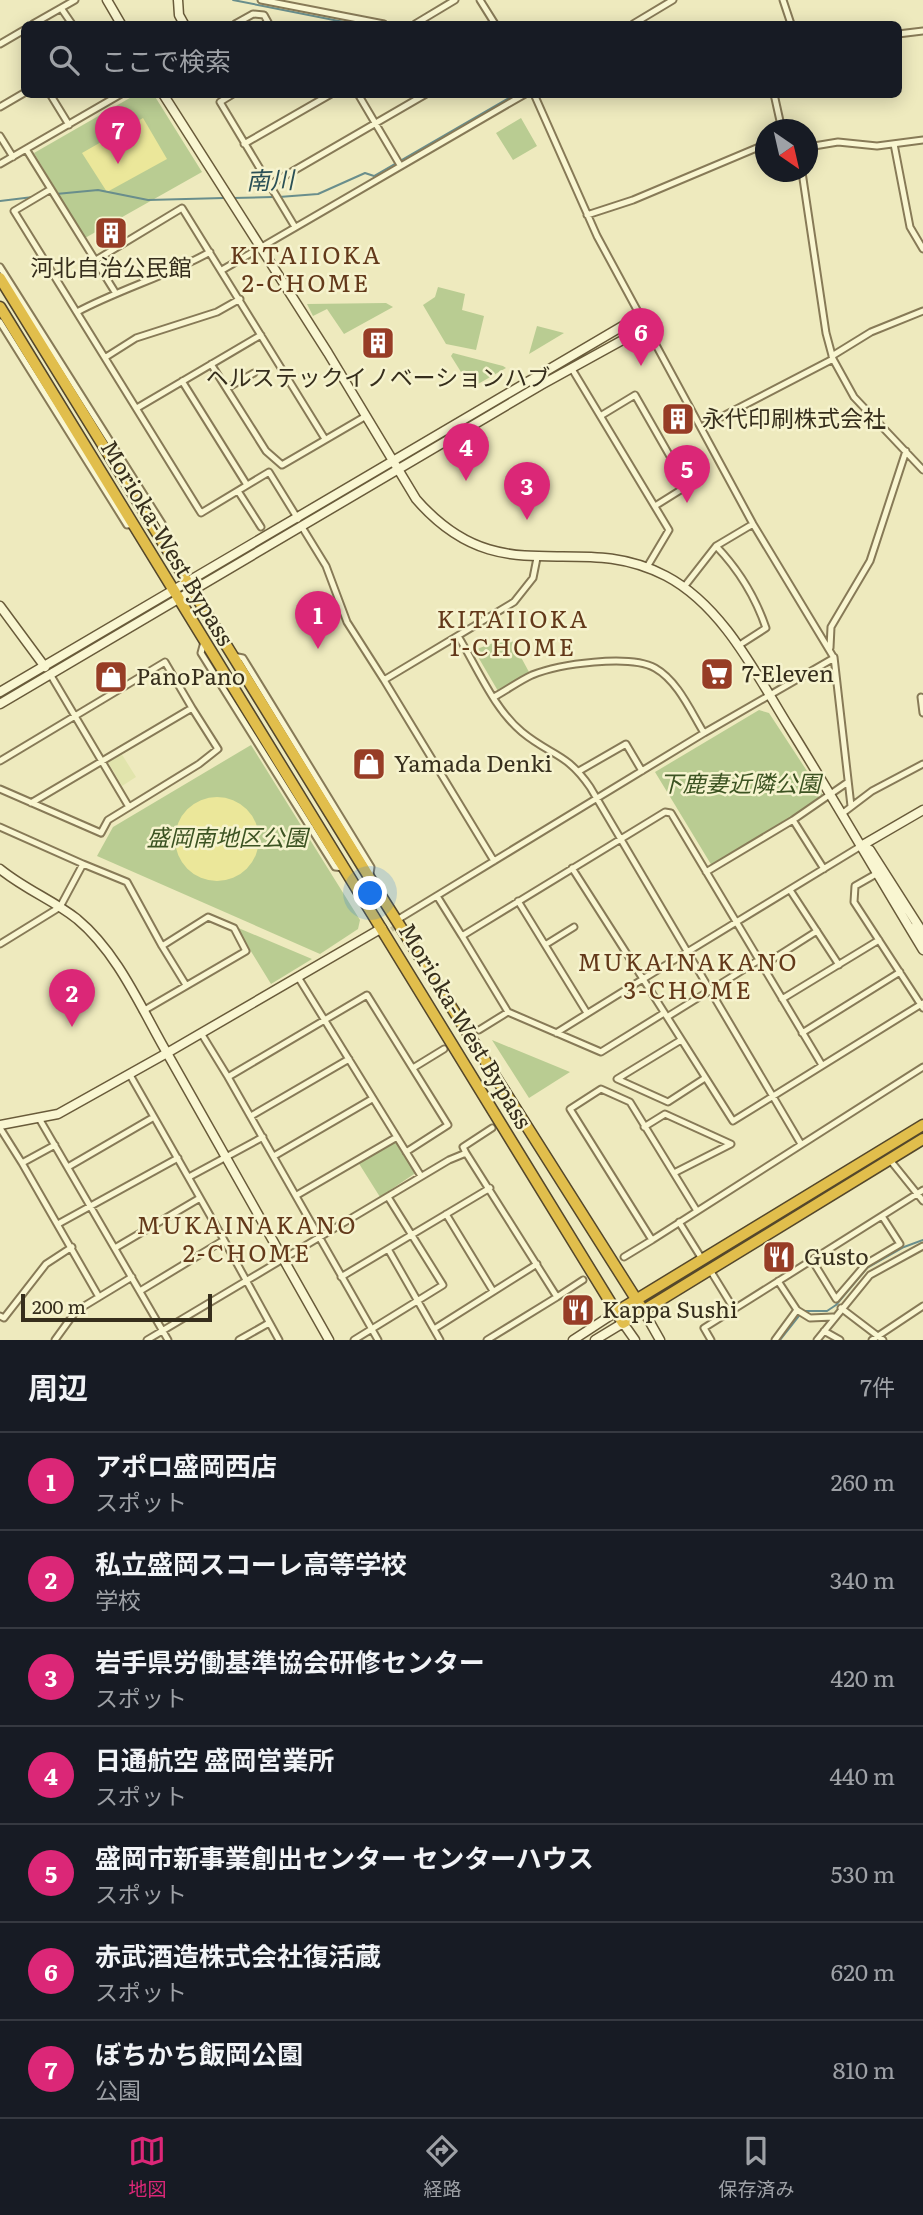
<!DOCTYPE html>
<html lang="ja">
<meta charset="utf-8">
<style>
:root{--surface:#171b24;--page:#242831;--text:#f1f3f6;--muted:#9ea1a6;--line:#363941;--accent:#db2777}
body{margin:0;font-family:Literata,"Noto Sans JP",serif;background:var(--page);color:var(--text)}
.compass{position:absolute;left:755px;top:119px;width:63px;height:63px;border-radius:50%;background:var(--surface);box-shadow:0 4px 18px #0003;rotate:146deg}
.scale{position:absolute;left:21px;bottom:18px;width:191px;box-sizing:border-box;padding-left:7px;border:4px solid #362e1c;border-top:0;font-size:19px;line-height:24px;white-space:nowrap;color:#362e1c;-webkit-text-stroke:5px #f6f3ce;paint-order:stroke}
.you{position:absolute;left:371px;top:894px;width:24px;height:24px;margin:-18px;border:5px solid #fff;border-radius:50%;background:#1a73e8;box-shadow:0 0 0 10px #1a73e833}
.badge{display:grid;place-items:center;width:46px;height:46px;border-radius:50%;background:var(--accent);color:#fff;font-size:23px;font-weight:700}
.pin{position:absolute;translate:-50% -58px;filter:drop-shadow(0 2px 4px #0008)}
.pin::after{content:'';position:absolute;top:37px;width:24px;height:21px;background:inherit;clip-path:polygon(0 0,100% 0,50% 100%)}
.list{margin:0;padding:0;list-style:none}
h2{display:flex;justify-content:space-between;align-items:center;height:91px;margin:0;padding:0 28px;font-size:30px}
h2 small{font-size:23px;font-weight:400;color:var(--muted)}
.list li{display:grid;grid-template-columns:46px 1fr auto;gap:21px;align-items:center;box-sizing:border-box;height:98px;padding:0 28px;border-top:2px solid var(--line)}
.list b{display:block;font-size:26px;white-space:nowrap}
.list p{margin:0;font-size:23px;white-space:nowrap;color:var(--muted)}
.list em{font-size:23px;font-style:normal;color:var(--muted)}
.icon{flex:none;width:38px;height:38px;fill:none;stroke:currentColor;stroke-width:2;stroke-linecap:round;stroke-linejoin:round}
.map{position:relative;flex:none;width:923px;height:1340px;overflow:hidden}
.search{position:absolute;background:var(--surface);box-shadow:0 4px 18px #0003;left:21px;right:21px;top:21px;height:77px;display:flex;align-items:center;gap:18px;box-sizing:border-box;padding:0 24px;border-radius:10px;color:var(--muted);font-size:26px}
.sheet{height:777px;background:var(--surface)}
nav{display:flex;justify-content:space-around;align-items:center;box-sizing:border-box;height:98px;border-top:2px solid var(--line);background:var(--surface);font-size:19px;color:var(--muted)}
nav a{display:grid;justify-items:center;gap:4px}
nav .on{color:var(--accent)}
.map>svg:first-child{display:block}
.farmland{fill:#e1e4ac}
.green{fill:#b9cc92}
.sand{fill:#ebe79a}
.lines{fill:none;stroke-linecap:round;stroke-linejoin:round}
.stream{stroke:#698e8c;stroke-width:2}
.street-tunnel{stroke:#c9c49e;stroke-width:5;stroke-dasharray:5 2.5;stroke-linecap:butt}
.street-casing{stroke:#877a57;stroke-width:9}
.secondary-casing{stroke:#695b3a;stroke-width:11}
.highway-casing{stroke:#54472b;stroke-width:13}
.street{stroke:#f9f6d1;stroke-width:5}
.secondary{stroke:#f9f6d1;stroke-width:8}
.highway{stroke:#e1be4c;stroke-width:10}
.labels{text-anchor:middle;stroke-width:5;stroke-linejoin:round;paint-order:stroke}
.poi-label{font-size:23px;fill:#362e1c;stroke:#f6f3ce;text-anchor:start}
.street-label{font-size:23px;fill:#362e1c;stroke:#f6f3ce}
.park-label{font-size:23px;font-style:italic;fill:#3c5322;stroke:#f6f3ce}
.water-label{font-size:24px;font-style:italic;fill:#2a5056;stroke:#f6f3ce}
.neighbourhood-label{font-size:24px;letter-spacing:2px;fill:#63391a;stroke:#f6f3ce}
</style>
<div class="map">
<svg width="923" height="1340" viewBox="0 0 923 1340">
<rect width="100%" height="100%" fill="#eeeabe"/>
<path class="farmland" d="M121 753 136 777 122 786 108 762Z"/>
<path class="green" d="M135 95H154L202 172 85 238 34 153Z
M521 118 537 146 513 160 496 133Z
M438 287 465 294 462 310 484 316 476 350 446 344 423 305 435 297Z
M386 303 393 307 344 334 327 309 313 316 307 304Z
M537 326 564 333 529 354Z
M453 353 503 366 506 368 471 388 451 356Z
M510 637 529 672 498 691 474 650Z
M759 710 769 713 824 797 712 866 655 772Z
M251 745 360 920 358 929 320 954 97 856 113 827Z
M236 927 312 959 271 984Z
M492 1040 570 1072 529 1098Z
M396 1141 417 1172 380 1197 358 1162Z"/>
<path class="sand" d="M143 118 167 159 107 192 82 153Z
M175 839a42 42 0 1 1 84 0a42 42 0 1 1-84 0Z"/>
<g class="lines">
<path class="stream" d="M233 0 354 24
M56 194 98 190 148 200 224 198
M279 197 318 194 365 173 374 176 516 94
M233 198 273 197
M0 201 33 197
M803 1311H827L836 1305 867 1268 904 1247 923 1240
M780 1340 799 1316"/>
<path class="street-tunnel" d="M379 938 404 921"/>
<defs>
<path id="street" d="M261 0 384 24
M480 0 495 24
M783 0 791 24
M61 8 72 24
M33 24 75 0
M235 24 253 14 264 15 269 24
M415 24 455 0
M633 24 673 0
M898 34 923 31
M0 44 24 30
M50 94 69 125
M233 94 220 102 295 227
M358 94 400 165
M534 94 597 236 753 524 834 658
M774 94 782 130
M0 107 24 93
M0 136 13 157
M244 144 331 94
M894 144 910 227 923 249
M808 147 838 142 877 146 923 140
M26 149 115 292
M0 164 121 94
M802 172 826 333 833 359 854 397 923 470
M269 185 426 94
M51 189 14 211 201 513 269 472 298 519
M587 215 633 200 766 144
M96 260 182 208 325 439
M0 267 163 525 162 537
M222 270 525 94
M77 312C120 289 167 276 210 252
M0 322 127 525 134 524
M832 356 871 332 923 311
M106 357 136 338 217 312 240 299
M211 364 266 451 282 465 366 416
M572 369 669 530 647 567
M182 381 247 485
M227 388 254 373
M137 408 261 335
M602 415 635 395 687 486 655 506
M702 427 833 359
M238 491 261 527
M302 527 326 566 347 622 384 680
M716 546C739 570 755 596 766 628L738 646
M684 587 716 546 753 524
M458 636C477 667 494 709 522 732 551 756 566 752 590 787L801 1144
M204 642 201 653 335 867 344 868
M830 648 831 627 870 561 906 451
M233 656 243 658 371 867 370 874
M834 657 851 806
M50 674 129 807
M494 697C507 690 519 681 532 675 559 664 629 654 655 668 678 681 691 712 704 733L834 658
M921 697 923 713
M0 761 165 662 192 708 31 803
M579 771 626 744 642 771
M0 789 101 833 108 820 199 764 218 749 192 708
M843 813 872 791 923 764
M793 820 848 782
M0 827 83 864
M861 846 643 979 733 1121 923 1003
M494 861 384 680 514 602 533 578 537 558
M706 872 793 820 824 869
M876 874 855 886 854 902 923 1008
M790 890 839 965
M437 896 462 936
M518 901 587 1013
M397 920 704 733
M917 923 914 926 923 941
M0 944 60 907 83 864 127 882 162 946
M545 945 574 927
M762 966 817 931
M298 977 421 1176
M782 999 879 940
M143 1011 246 951 234 928 208 917 162 946 186 985
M664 1013 601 1052 508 1012 462 936 665 812 671 813 822 1065
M667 1017 759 960
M479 1030 508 1012
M201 1033 228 1077
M556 1033 643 979 572 868
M802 1033 900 972
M681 1040 617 1079 668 1102 705 1078
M413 1068 444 1049
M130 1075 154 1117
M251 1116 349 1059
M40 1120 168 1340
M644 1127 665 1114 731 1144 674 1173
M0 1128 22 1163
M55 1145 22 1163 99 1297
M466 1153 463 1147 492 1128
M274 1156 372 1099
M890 1160 923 1201
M68 1167 154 1117 224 1240 140 1291
M189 1177 263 1137
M297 1195 397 1137
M697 1211 630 1102 601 1089 570 1109 652 1240 923 1067
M446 1214 493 1291
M679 1222 702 1259
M58 1224 178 1158
M224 1240 279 1340
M115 1248 200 1198
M388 1249 440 1340
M624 1257 652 1240
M812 1260 836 1299 866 1264 900 1244 882 1216
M710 1270 734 1309
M341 1277 490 1188
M557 1297 583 1280
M841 1308 883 1340
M797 1310 810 1318 833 1317
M0 1316 4 1318 46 1264 72 1247
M434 1329 537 1264
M824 1331 840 1340
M55 1340 76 1311 132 1277
M147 1340 449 1160 466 1153 557 1297 487 1340
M239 1340 269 1323
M354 1340 443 1285 388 1197
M378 1340 228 1077 367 995 448 1125 406 1152
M711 1340 704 1328 923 1190
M775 1340 797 1310 778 1281
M817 1340 870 1275 923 1246
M872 1340 923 1306"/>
<path id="secondary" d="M107 0 121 24
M178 0 179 15 184 24
M163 94 328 353 416 499C501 597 575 528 666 576 723 606 756 674 789 727 835 801 878 876 923 950
M0 606 45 667
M0 692 626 324 644 322
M0 704 541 385 639 331 644 322
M861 846 870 850 923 933
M861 846 923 810
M0 869C26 890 53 900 77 919 118 953 141 1008 167 1053L58 1114 0 1125
M643 1310 660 1340
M329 1340 167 1053 382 928
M573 1340 616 1312
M595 1340 623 1323 635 1340"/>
<path id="highway" d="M0 278 369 877 643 1310
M0 307 623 1323 923 1139
M616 1312 923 1125"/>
</defs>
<use href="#street" class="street-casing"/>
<use href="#secondary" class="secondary-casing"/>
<use href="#highway" class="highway-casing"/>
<use href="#street" class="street"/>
<use href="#secondary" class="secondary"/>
<use href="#highway" class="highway"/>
</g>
<defs>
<symbol id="building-square" viewBox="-11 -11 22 22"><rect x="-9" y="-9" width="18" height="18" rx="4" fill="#973d26" stroke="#f6f3ce"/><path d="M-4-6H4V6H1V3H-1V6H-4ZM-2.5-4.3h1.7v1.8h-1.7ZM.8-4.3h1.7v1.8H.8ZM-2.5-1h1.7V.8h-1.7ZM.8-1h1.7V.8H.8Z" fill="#fff"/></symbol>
<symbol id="supermarket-square" viewBox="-11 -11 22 22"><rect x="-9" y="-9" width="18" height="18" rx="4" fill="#973d26" stroke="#f6f3ce"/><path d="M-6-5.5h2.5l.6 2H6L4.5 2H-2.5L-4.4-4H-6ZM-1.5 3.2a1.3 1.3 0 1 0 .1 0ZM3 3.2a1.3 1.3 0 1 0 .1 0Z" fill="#fff"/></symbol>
<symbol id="shop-square" viewBox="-11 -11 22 22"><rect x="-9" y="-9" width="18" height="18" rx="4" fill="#973d26" stroke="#f6f3ce"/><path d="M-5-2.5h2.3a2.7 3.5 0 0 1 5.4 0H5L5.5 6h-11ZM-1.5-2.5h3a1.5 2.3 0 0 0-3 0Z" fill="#fff"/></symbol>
<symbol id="restaurant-square" viewBox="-11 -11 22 22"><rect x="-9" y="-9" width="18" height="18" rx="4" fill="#973d26" stroke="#f6f3ce"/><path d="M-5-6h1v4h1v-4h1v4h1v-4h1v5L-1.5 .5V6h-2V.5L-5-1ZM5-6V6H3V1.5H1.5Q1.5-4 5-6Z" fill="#fff"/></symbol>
</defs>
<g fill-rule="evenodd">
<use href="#building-square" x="92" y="214" width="38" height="38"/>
<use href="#building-square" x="359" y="324" width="38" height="38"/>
<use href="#building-square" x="659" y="400" width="38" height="38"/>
<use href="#supermarket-square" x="698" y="655" width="38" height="38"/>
<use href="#shop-square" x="92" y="658" width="38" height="38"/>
<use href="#shop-square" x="350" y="745" width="38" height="38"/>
<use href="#restaurant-square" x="760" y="1238" width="38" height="38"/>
<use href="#restaurant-square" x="559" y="1291" width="38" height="38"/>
</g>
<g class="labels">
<g class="poi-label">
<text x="111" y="276" text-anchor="middle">河北自治公民館</text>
<text x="378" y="386" text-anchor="middle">ヘルステックイノベーションハブ</text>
<text x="702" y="427">永代印刷株式会社</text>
<text x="742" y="682">7-Eleven</text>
<text x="136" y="685">PanoPano</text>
<text x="394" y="772">Yamada Denki</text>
<text x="804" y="1265">Gusto</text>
<text x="602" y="1318">Kappa Sushi</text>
</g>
<g class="street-label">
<text transform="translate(167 543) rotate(59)" y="8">Morioka-West Bypass</text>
<text transform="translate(465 1026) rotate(59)" y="8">Morioka-West Bypass</text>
</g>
<g class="park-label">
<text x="740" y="792">下鹿妻近隣公園</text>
<text x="227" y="846">盛岡南地区公園</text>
</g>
<g class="water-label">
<text transform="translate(270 181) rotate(-2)" y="8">南川</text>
</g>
<g class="neighbourhood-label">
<text x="306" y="264">KITAIIOKA<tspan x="306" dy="28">2-CHOME</tspan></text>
<text x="513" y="628">KITAIIOKA<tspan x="513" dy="28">1-CHOME</tspan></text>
<text x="688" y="971">MUKAINAKANO<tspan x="688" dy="28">3-CHOME</tspan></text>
<text x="247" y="1234">MUKAINAKANO<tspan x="247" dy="28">2-CHOME</tspan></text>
</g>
</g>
</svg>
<svg class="compass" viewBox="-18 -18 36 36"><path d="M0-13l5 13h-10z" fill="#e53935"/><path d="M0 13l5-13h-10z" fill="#9ea1a6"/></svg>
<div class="scale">200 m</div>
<div class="you"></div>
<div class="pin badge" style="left:318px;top:649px">1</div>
<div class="pin badge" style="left:72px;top:1027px">2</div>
<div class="pin badge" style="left:527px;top:520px">3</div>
<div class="pin badge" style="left:466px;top:481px">4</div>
<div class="pin badge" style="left:687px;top:503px">5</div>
<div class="pin badge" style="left:641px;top:366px">6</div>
<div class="pin badge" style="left:118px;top:164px">7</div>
<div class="search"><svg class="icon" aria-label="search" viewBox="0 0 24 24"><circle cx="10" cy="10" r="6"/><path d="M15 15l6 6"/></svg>ここで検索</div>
</div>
<section class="sheet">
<h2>周辺<small>7件</small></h2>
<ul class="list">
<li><span class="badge">1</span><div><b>アポロ盛岡西店</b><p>スポット</p></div><em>260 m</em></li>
<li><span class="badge">2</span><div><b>私立盛岡スコーレ高等学校</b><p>学校</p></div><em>340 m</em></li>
<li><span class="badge">3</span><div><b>岩手県労働基準協会研修センター</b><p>スポット</p></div><em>420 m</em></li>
<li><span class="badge">4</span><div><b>日通航空 盛岡営業所</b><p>スポット</p></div><em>440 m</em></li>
<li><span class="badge">5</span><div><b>盛岡市新事業創出センター センターハウス</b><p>スポット</p></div><em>530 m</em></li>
<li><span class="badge">6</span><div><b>赤武酒造株式会社復活蔵</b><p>スポット</p></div><em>620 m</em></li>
<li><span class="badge">7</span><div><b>ぼちかち飯岡公園</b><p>公園</p></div><em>810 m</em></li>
</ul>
</section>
<nav>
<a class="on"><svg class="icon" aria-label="map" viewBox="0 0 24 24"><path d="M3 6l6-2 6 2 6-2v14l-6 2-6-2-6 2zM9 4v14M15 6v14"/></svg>地図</a>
<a><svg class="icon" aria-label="directions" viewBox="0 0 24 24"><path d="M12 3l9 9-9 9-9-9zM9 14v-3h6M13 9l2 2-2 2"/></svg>経路</a>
<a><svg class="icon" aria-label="saved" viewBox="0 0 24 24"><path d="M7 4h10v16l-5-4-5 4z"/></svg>保存済み</a>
</nav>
